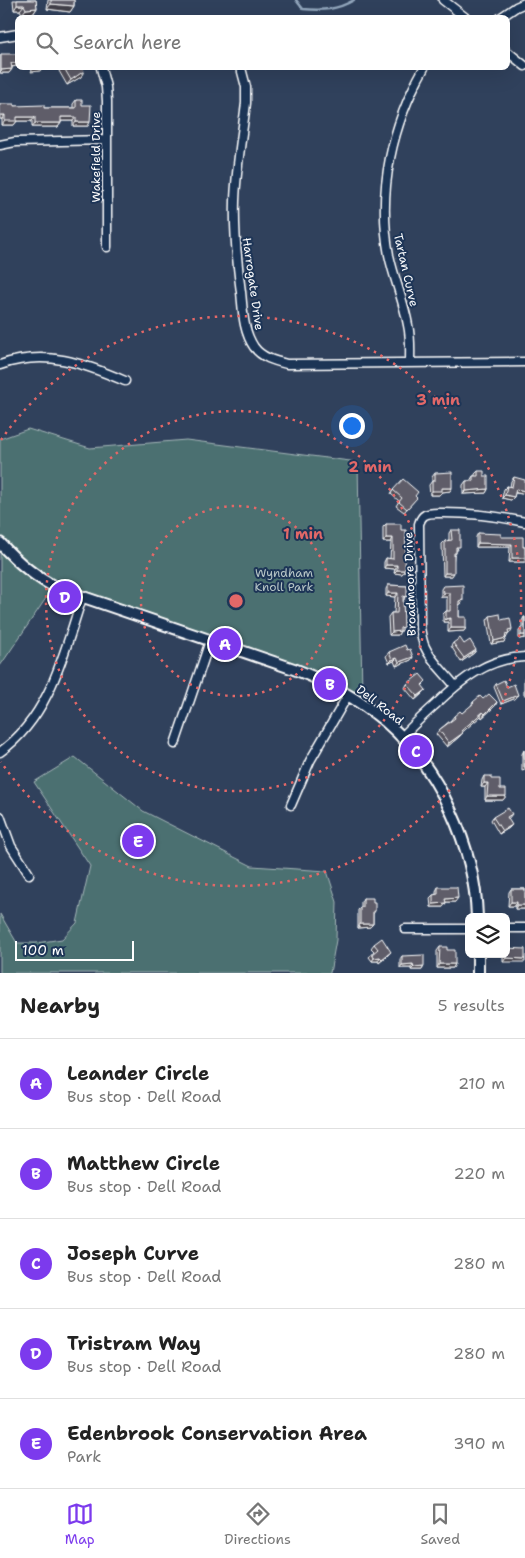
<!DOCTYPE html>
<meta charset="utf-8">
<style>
:root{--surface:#fff;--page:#f6f6f6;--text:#222;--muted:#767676;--line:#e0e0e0;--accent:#7c3aed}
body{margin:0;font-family:"Shantell Sans",sans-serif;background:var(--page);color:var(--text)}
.controls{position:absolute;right:15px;bottom:15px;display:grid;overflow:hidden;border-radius:8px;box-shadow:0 5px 20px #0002}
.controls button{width:45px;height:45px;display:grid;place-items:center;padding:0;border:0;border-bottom:1px solid var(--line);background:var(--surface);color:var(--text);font:25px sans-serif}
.scale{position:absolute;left:15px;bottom:12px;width:119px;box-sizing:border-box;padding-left:5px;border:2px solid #fff;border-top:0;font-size:14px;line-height:18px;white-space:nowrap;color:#fff;-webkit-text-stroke:4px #1d3557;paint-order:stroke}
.you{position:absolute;left:351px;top:425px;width:18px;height:18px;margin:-12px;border:4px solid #fff;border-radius:50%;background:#1a73e8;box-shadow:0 0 0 8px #1a73e833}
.badge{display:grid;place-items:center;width:32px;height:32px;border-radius:50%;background:var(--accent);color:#fff;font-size:16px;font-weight:700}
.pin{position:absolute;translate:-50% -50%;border:2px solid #fff;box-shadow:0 1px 5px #0006}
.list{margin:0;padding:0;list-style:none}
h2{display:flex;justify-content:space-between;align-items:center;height:65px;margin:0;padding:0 20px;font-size:21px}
h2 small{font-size:16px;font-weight:400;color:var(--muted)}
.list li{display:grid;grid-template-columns:32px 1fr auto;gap:15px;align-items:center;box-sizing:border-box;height:90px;padding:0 20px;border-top:1px solid var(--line)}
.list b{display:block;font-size:19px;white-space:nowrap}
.list p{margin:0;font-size:16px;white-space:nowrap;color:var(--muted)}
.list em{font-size:16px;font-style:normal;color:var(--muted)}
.icon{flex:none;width:28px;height:28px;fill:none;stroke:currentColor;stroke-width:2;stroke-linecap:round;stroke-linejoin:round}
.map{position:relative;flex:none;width:525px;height:973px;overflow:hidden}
.search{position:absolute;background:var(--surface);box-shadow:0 5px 20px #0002;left:15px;right:15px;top:15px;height:55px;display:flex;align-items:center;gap:12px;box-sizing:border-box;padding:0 18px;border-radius:8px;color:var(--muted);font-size:19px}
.sheet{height:515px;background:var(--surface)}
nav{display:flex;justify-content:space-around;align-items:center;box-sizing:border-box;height:70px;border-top:1px solid var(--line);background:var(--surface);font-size:14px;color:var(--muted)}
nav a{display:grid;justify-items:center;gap:2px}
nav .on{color:var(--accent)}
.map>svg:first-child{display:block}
.green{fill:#4b6f71;stroke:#a5b7b8}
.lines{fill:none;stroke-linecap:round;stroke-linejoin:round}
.stream{stroke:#93a7bd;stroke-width:2.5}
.minor-casing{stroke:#fff;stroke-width:11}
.tertiary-casing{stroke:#fff;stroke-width:14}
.minor{stroke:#1d3557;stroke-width:8}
.tertiary{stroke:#1d3557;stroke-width:10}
.wall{fill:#51505a;stroke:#fff}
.shaded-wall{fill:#42414a;stroke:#fff}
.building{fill:#5e5d69;stroke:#fff}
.ring{fill:none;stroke:#e26868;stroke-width:2.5;stroke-dasharray:2.5 5}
.labels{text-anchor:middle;stroke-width:4;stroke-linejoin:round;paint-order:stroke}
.street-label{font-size:12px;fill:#fff;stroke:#1d3557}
.park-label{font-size:12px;fill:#b7c5c6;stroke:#1d3557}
.centre{fill:#e26868;stroke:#1d3557;stroke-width:2.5}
.ring-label{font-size:15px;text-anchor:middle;font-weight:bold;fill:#e26868;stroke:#1d3557;stroke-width:4;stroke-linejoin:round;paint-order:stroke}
</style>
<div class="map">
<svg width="525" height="973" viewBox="0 0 525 973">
<rect width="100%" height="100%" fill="#30415c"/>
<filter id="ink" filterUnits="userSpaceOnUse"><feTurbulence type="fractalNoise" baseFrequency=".02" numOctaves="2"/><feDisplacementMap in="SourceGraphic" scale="10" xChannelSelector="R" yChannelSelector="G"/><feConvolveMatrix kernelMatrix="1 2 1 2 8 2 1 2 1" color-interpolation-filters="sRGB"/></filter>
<g filter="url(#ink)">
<path class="green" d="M28 429 90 448 186 440 358 462 362 695 328 677 294 663 57 582 0 666V439Z
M75 757 143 811 252 866 327 871 337 902 336 940 330 973H0V914L17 943H36L62 939 77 923 90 866 34 782Z"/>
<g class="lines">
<path class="stream" d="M296 0 303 9C322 11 337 10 354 0"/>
<defs>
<path id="minor" d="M443 0 466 18
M500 18 516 7 525 3
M0 37 18 34
M508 52 525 66
M101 68 106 87 107 101V247
M241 68 246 87V103C242 136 236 169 235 201 234 232 237 262 241 292 243 311 243 331 254 347 262 358 275 361 287 364L525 362
M0 145 15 142 107 140
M410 363C410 351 411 338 408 325 404 302 394 279 389 255 377 190 392 124 424 68
M0 365C46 349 83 363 125 381
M455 686C446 674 431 661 425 647 422 641 421 633 420 627L419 524C420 521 421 517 425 515 430 512 438 513 444 513 472 513 497 516 525 522
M401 738C412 726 423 716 435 705 461 680 487 658 525 657
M175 744 210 641
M0 752C50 717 64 652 82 598
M291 805 310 761 348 695
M0 816 11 846 29 874
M506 928H525
M405 929H469"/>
<path id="tertiary" d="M0 543C17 562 35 577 57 588L294 669C328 682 358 699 386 722 439 768 475 847 477 917
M478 954V973"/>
</defs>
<use href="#minor" class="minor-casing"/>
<use href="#tertiary" class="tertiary-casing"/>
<use href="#minor" class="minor"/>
<use href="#tertiary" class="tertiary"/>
</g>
<path class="wall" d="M13 0H36L37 8 33 14H22L20 10H14Z
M48 0H74V6L70 12 47 9Z
M1 54 17 66 12 67V69L9 73H0V56Z
M61 68H82L81 77 67 85 59 71Z
M76 100 82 105 88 126H73V121H61V123L58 127H32V121H17L14 125H2V119H0L14 106 44 108H73V104Z
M478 471 484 476 488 489 486 493 463 494V485L466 481H470L473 476H475V474Z
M435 473 452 488 450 491 442 492 439 495H430L429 485 432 481V477Z
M514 477 522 494 515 493 514 497 511 500 502 498 504 489 507 486 510 487 511 481Z
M393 490 415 496 414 501 404 512 396 506 399 501 391 494Z
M386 524 401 530 405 570 402 574 394 573 395 569 384 568V562L386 558 390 559 391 542H383V527Z
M451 530 458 550H456V553L454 556 452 576H443L442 544 445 541 449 540V533Z
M478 533 501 537 523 547H525V562H509L510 547H476V537Z
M388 585 407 586 404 600H403L402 631H400L398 635H389L388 617 391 613H394L395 597 386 596V589Z
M443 586 463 600 461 604H459V617L466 628 464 631 448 632V622H443V614L446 611H447V597H441V589Z
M490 616 501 620 512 629 510 633H509L504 642 491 644 487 620Z
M524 617H525V638L519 639V631L522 627V621Z
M453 643 464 644 476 650 474 653 461 662 451 646Z
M407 650 413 657 411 660 396 666 394 661 389 663 386 656 389 652Z
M525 676V695H524V678Z
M407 684H424L422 686 426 690 423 693 415 700 405 688Z
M496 684 516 698 501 704 494 687Z
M483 699 497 702 495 706 482 718 481 716 462 732 463 733 460 736 447 747 436 734 439 730 451 720 454 716 462 713 471 706 473 702Z
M524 750 525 770 522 771V754Z
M484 776 491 779 500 789 506 796 503 800H485V787H481L482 780Z
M512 814 508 819 509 828 499 834 491 820 493 817Z
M438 887 455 902H446L443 907H431L430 898 433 895H436V891Z
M511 889H525V909H515V906H508L509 892Z
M363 898 373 902 375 911 373 914V924L370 927 358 928V910L361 907V902Z
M374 944 391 952 388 955 379 963 378 961H372L369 957 374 951 371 948Z
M440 947 447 950 455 964 453 968H437V951Z
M525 949 503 962V954H506Z
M402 956 424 966 422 970H411V968H400V959Z"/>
<path class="shaded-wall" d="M51 4 74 6 70 12 47 9Z
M17 5H24L20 10H14Z
M37 8 33 14H22L26 9Z
M11 63H18V65L17 66 9 67Z
M33 68H42L40 71 31 72Z
M12 69 9 73H0L1 70Z
M84 71 81 77 67 85 71 80Z
M0 115H5L2 119H0Z
M17 117H35L32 121H17L14 125H2L5 121Z
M61 117H76L73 121H58Z
M76 122H90L88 126H73Z
M35 123H61L58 127H32Z
M442 488H452L450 491 442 492 439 495H430L432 491Z
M488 489 486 493 463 494 466 491Z
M516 489 525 491 522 494 513 492Z
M505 495 514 497 511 500 502 498Z
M386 538H393L391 542H383Z
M478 543 512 544 510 547H476Z
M512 558H525V562H509Z
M386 565H397L395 569 384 568Z
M397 570H405L402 574 394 573Z
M445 573H454L452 576H443Z
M388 593H398L395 597 386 596Z
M444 593H450L447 597H441Z
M463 600 461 604H456L459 601Z
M451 618 448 622H443L446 619Z
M451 628H466L464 631 448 632Z
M400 631 398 635H389L392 632Z
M521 635H525V638L519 639Z
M506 638 504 642 491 644 494 641Z
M476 650 474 653 461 662 464 658Z
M413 657 411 660 396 666 399 662Z
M397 658 394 661 389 663 392 660Z
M426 690 423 693 415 700 418 696Z
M518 695 516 698 501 704 503 701Z
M497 702 495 706 482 718 485 714Z
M483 712 481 716 459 735 461 731Z
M463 733 460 736 447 747 449 743Z
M484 783H488L485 787H481Z
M487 796H506L503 800H485Z
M512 825 509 828 499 834 502 831Z
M458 898 455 902H443L445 899Z
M511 902H517L515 906H508Z
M446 903 443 907H431L433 904Z
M517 905H525V909H515Z
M360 924H373L370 927 358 928Z
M391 952 388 955 379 963 382 959Z
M380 957 378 961H372L374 958Z
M506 958 525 959V962H503Z
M413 964 411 968H400L402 965Z
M439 964H455L453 968H437Z
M424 966 422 970H411L414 967Z"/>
<path class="building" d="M17 0H36L37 8 26 9 24 5H17Z
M51 0H74V6L51 4Z
M1 54H18V63H11L12 69 1 70Z
M64 68H82L84 71 71 80Z
M76 100H82V105H91L90 122H76V117H61V123H35V117H17V121H5V115H0V104H14V106L44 105V108H76Z
M478 471H484V476H488V489L466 491V481H473V476H478Z
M452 472V488H442V491H432V481H435V473Z
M514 477 525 480V491L516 489 514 497 505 495 507 486 512 487Z
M403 479 418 492 415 496 417 498 407 509 399 502 402 498 393 490Z
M386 524H401V530H406L405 570H397V565H386V558L393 559V538H386Z
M451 530H460V547H456V553H454V573H445V541L452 540Z
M478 533 501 534V537H523V547H525V558H512V544L478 543Z
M388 585 407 586V597L403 596 404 627 400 628V631L392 632 391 613H397L398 593H388Z
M463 585V600L459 601V617H466V628H451V618L446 619V611H450V593H444L443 586Z
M500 614 501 620 510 618 512 629 508 630 509 634 505 635 506 638 494 641 490 616Z
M524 617H525V635H521V627H524Z
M460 638 464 644 470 640 476 650 464 658 453 643Z
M405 645 407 650 410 649 413 657 399 662 397 658 392 660 389 652Z
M420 674 426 681 422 685 426 690 418 696 407 684Z
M504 680 507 687 514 684 518 695 503 701 496 684Z
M489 694 497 702 485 714 483 712 461 731 463 733 449 743 439 730 455 718 454 716 460 711 462 713 474 703 473 702 480 696 483 699Z
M524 750 525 767H524Z
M484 776H491V779H500V789H506V796H487L488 783H484Z
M508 808 512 814 507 817 512 825 502 831 493 817Z
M438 887H457L458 898 445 899 446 903 433 904V895L438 894Z
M511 889H525V905H517V902H511Z
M363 898H373V902H375V911H373V924H360V907H363Z
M382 938 391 952 382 959 380 957 374 958 372 954 378 949 374 944Z
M440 947H447V950H455V964H439Z
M506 948 525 949V959L506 958Z
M424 955V966L414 967 413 964 402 965V956Z"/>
</g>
<g class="ring">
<circle cx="236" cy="601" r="95"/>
<circle cx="236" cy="601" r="190"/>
<path d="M1 440A285 285 0 1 1 1 762"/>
</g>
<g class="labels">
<g class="street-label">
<text transform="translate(96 157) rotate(-90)" y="4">Wakefield Drive</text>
<text transform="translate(406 270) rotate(77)" y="4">Tartan Curve</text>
<text transform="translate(253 284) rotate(82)" y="4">Harrogate Drive</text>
<text transform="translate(410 584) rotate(-92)" y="4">Broadmoore Drive</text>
<text transform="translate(380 705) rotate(38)" y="4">Dell Road</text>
</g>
<g class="park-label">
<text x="284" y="577">Wyndham<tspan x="284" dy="14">Knoll Park</tspan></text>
</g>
</g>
<circle cx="236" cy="601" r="8" class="centre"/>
<g class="ring-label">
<text x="438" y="405">3 min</text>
<text x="370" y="472">2 min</text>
<text x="303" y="539">1 min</text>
</g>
</svg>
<div class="controls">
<button><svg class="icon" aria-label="layers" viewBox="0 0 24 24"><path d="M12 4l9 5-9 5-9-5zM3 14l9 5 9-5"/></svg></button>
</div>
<div class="scale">100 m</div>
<div class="you"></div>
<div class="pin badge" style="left:225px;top:644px">A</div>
<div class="pin badge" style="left:330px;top:684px">B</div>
<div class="pin badge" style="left:416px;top:751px">C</div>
<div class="pin badge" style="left:65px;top:597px">D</div>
<div class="pin badge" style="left:138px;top:841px">E</div>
<div class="search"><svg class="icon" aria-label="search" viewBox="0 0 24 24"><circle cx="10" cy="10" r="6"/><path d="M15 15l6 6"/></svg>Search here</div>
</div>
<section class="sheet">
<h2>Nearby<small>5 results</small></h2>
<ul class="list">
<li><span class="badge">A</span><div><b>Leander Circle</b><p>Bus stop · Dell Road</p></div><em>210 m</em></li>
<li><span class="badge">B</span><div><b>Matthew Circle</b><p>Bus stop · Dell Road</p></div><em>220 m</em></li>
<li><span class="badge">C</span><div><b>Joseph Curve</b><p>Bus stop · Dell Road</p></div><em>280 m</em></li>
<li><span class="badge">D</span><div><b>Tristram Way</b><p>Bus stop · Dell Road</p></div><em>280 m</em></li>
<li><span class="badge">E</span><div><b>Edenbrook Conservation Area</b><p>Park</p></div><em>390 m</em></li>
</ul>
</section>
<nav>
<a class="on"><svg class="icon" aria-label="map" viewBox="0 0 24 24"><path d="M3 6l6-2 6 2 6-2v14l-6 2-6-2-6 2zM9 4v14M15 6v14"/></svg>Map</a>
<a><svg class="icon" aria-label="directions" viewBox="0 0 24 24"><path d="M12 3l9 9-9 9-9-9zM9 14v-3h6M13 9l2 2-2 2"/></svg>Directions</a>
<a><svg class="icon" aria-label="saved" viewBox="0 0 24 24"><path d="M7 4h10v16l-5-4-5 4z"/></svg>Saved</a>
</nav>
